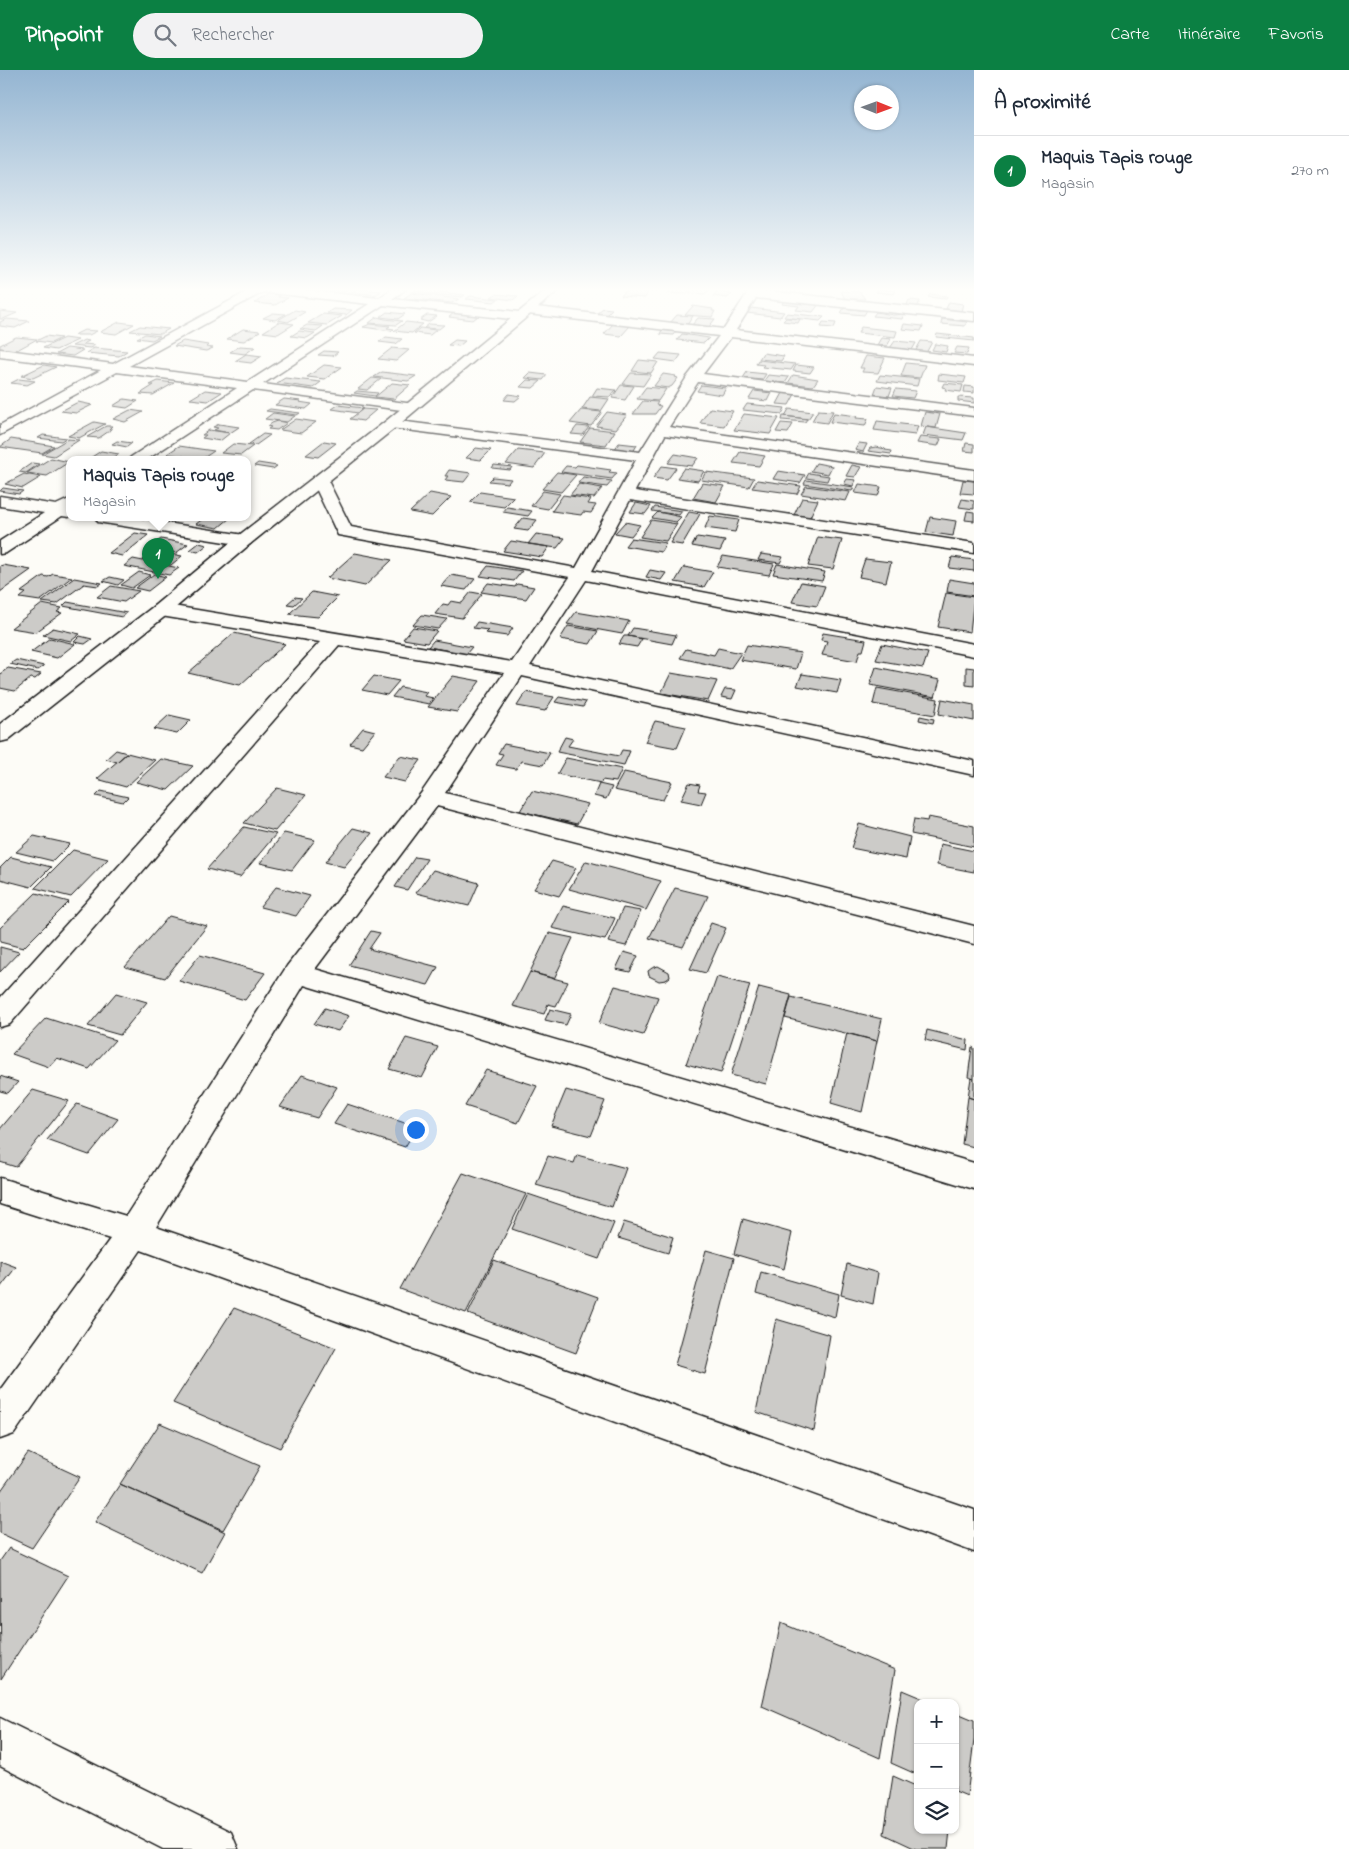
<!DOCTYPE html>
<html lang="fr">
<meta charset="utf-8">
<style>
:root{--surface:#fff;--page:#f2f2f3;--text:#1f2937;--muted:#747a83;--line:#e0e1e3;--accent:#0b8043}
body{margin:0;font-family:"Indie Flower",sans-serif;background:var(--page);color:var(--text)}
.controls{position:absolute;right:15px;bottom:15px;display:grid;overflow:hidden;border-radius:10px;box-shadow:0 1px 4px #0004}
.controls button{width:45px;height:45px;display:grid;place-items:center;padding:0;border:0;border-bottom:1px solid var(--line);background:var(--surface);color:var(--text);font:25px sans-serif}
.compass{position:absolute;left:854px;top:15px;width:45px;height:45px;border-radius:50%;background:var(--surface);box-shadow:0 1px 4px #0004;rotate:91deg}
.you{position:absolute;left:415px;top:1059px;width:18px;height:18px;margin:-12px;border:4px solid #fff;border-radius:50%;background:#1a73e8;box-shadow:0 0 0 8px #1a73e833}
.badge{display:grid;place-items:center;width:32px;height:32px;border-radius:50%;background:var(--accent);color:#fff;font-size:16px;font-weight:700}
.pin{position:absolute;translate:-50% -41px;filter:drop-shadow(0 1px 2px #0008)}
.pin::after{content:'';position:absolute;top:26px;width:18px;height:15px;background:inherit;clip-path:polygon(0 0,100% 0,50% 100%)}
.popup{position:absolute;left:66px;top:386px;width:185px;height:65px;box-sizing:border-box;display:grid;place-content:center;border-radius:10px;background:var(--surface);filter:drop-shadow(0 1px 4px #0005);font-size:16px;white-space:nowrap;color:var(--muted)}
.popup b{font-size:19px;color:var(--text)}
.popup::after{content:'';position:absolute;left:50%;top:100%;margin-left:-10px;border:10px solid transparent;border-top-color:var(--surface)}
.list{margin:0;padding:0;list-style:none}
h2{display:flex;justify-content:space-between;align-items:center;height:65px;margin:0;padding:0 20px;font-size:21px}
h2 small{font-size:16px;font-weight:400;color:var(--muted)}
.list li{display:grid;grid-template-columns:32px 1fr auto;gap:15px;align-items:center;box-sizing:border-box;height:70px;padding:0 20px;border-top:1px solid var(--line)}
.list b{display:block;font-size:19px;white-space:nowrap}
.list p{margin:0;font-size:16px;white-space:nowrap;color:var(--muted)}
.list em{font-size:16px;font-style:normal;color:var(--muted)}
.icon{flex:none;width:28px;height:28px;fill:none;stroke:currentColor;stroke-width:2;stroke-linecap:round;stroke-linejoin:round}
.map{position:relative;flex:none;width:974px;height:1779px;overflow:hidden}
header{display:flex;align-items:center;gap:30px;box-sizing:border-box;height:70px;padding:0 25px;background:var(--accent);color:#fff}
header strong{font-size:24px}
nav{display:flex;gap:28px;margin-inline-start:auto;font-size:18px}
.search{width:350px;height:45px;background:var(--page);display:flex;align-items:center;gap:12px;box-sizing:border-box;padding:0 18px;border-radius:28px;color:var(--muted);font-size:19px}
main{display:flex}
aside{flex:1;background:var(--surface)}
.map>svg:first-child{display:block}
.building{fill:#cccbc8;stroke:#1c1c1c}
.lines{fill:none;stroke-linecap:round;stroke-linejoin:round}
.street-casing{stroke:#1c1c1c;stroke-width:3}
.secondary-casing{stroke:#1c1c1c;stroke-width:3}
.street{fill:#fdfcf7;fill-rule:evenodd}
.secondary{fill:#fdfcf7;fill-rule:evenodd}
</style>
<header>
<strong>Pinpoint</strong>
<div class="search"><svg class="icon" aria-label="search" viewBox="0 0 24 24"><circle cx="10" cy="10" r="6"/><path d="M15 15l6 6"/></svg>Rechercher</div>
<nav><a>Carte</a><a>Itinéraire</a><a>Favoris</a></nav>
</header>
<main>
<div class="map">
<svg width="974" height="1779" viewBox="0 0 974 1779">
<rect width="100%" height="100%" fill="#fdfcf7"/>
<filter id="ink" filterUnits="userSpaceOnUse"><feTurbulence type="fractalNoise" baseFrequency=".02" numOctaves="2"/><feDisplacementMap in="SourceGraphic" scale="10" xChannelSelector="R" yChannelSelector="G"/><feConvolveMatrix kernelMatrix="1 2 1 2 8 2 1 2 1" color-interpolation-filters="sRGB"/></filter>
<g filter="url(#ink)">
<path class="building" d="M335 219H359L381 221 376 225 333 220Z
M427 219 443 220 440 222 465 225 462 227 412 222 416 220 424 221Z
M625 219H660L658 222Z
M668 219H689L687 224 666 223Z
M692 219H711L704 224 689 223Z
M878 219 896 221 894 224 876 222Z
M625 221 648 222 645 228 621 226Z
M841 221 860 222 865 229H845Z
M716 222 732 224 727 228 713 226Z
M411 223 459 229 452 233 404 228Z
M268 224 281 225 278 227 288 228 275 235 255 233Z
M496 224 518 226 513 230 491 227Z
M930 224 947 226 946 229 928 227Z
M470 226 498 229 494 232 466 229Z
M785 229 820 233 813 242 796 240 799 236 782 234Z
M909 230 920 231 917 238 906 237Z
M949 232 963 234 961 241 946 239Z
M693 236 713 239 712 241H715L712 247 685 245Z
M603 238 612 239 604 247 594 246Z
M751 238 784 242 780 247 747 243Z
M844 238 860 240H867L864 245 841 243Z
M333 239 352 240 346 245 327 243Z
M295 240 305 242 288 252 278 250Z
M0 241 17 243 3 249H0Z
M387 242 405 244 398 249 380 247Z
M876 242 893 245 904 244 902 249 873 246Z
M273 243 286 244 275 250 263 248Z
M454 243 478 246 473 250 449 247Z
M787 243 824 247 820 251 784 247Z
M323 244 342 246 327 255 308 253Z
M427 245 437 246 428 252 420 250Z
M677 245 693 246 687 255 670 253Z
M377 247 385 249 402 251 396 255 369 253Z
M698 248 715 249 708 258 691 256Z
M786 248 800 249 798 253 783 251Z
M7 249 29 251 15 258 0 256V252Z
M942 249 967 252 965 256 941 254Z
M119 252 134 254 116 264 100 262Z
M279 252 294 254 278 264 263 262Z
M406 252 423 254 412 263 394 261Z
M823 252 836 253 834 258 821 257Z
M370 254 390 256 387 258 394 259 391 261 363 257Z
M429 254 444 255 439 259 424 258Z
M613 254 630 256 621 266 604 264Z
M904 254 923 256 921 261 902 259Z
M307 255 323 256 316 261 300 259Z
M140 256 169 259 160 264 130 261Z
M861 257 897 261 895 267 858 263Z
M420 258 436 260 430 265 414 263Z
M243 259 260 261 244 271 227 269Z
M84 260 97 261 89 265H74Z
M662 260 676 261 673 265 660 264Z
M299 261 315 263 307 268 291 266Z
M145 264 160 266 152 270 137 268Z
M682 264 709 268 704 273 677 270Z
M937 264 974 268V271L936 267Z
M46 266 61 268 51 273 36 271Z
M16 267 37 269 17 280 0 278V275Z
M386 267 402 269 396 274 379 272Z
M64 268 78 270 56 280 43 278Z
M881 268 891 269 887 276 877 275Z
M84 270 89 271 83 274 95 275 90 278 72 276Z
M455 270 465 271 459 276 448 275Z
M183 271 208 275 206 277 213 278 206 281 174 276Z
M895 271 916 273 912 280 890 278Z
M921 271 932 272 926 283 915 282Z
M935 274 948 276 946 282 932 280Z
M240 276 255 277 245 284 230 282Z
M957 277 969 278 967 284 954 283Z
M67 278 83 280 73 286 56 284Z
M94 278 127 281 119 286 86 283Z
M392 278 409 280 396 291 378 289Z
M324 281 338 282 333 286 318 285Z
M660 283 681 285 676 292 655 289Z
M763 283 784 286 781 291 759 289Z
M246 284 262 286 251 293 235 291Z
M866 286 885 288 878 303 862 302 864 298H860Z
M639 290 658 292 651 303 632 301Z
M758 290 795 294 791 300 762 297 764 295 756 294Z
M906 293 925 295 920 308 901 306Z
M44 295 56 297 33 308 21 306Z
M324 295 342 297 325 309 307 307Z
M796 295 814 297 810 303 793 301Z
M382 302 416 306 408 311 374 307Z
M747 302 766 304 762 310 743 308Z
M530 303 547 305 543 310 525 308Z
M631 303 651 304 643 316 623 314Z
M663 304 676 306 675 307 678 308 672 316 668 318 654 316Z
M939 304 966 307 964 313 938 310Z
M768 305 789 307 785 313 764 311Z
M793 305 818 309 813 316 788 313Z
M880 305 919 309 917 316 877 311Z
M285 308 321 312 313 318 277 313Z
M372 308 381 309 367 320 358 319Z
M19 309 35 311 27 315 11 313Z
M527 310 541 311 533 318 520 317Z
M158 311 174 313 153 325 140 324 154 315H150Z
M392 313 410 315 394 329 375 327Z
M944 313 963 315 961 322 945 320 946 318 942 317Z
M621 315 634 316 625 330 612 328Z
M701 315 726 318 722 325 697 321Z
M877 316 892 318 889 326 874 324Z
M965 316 974 317V323L964 322Z
M646 317 666 319 658 331 637 329Z
M597 318 616 320 610 327 592 326Z
M896 319 916 321 913 328 893 326Z
M205 320 222 322 208 331 190 329Z
M357 321 378 323 375 326 354 323Z
M754 321 772 323 768 331 749 329Z
M783 323 795 324 789 335 777 334Z
M509 324 521 326 515 331 504 330Z
M590 327 609 329 601 341 582 339Z
M958 327 974 328V333L958 331Z
M124 329 138 331 127 338 113 336Z
M284 329 301 331 299 332 312 334 306 339 275 335Z
M643 331 658 332 656 335 661 336 655 344H633Z
M78 332 92 335 76 343 61 341Z
M747 334 785 338 782 344 743 340Z
M338 335 363 338 358 343 332 339Z
M710 338 733 341 724 356 700 353Z
M270 339 300 343 297 345 266 341Z
M363 339 376 340 363 351 350 349Z
M789 339 813 342 808 349 785 346Z
M130 340 143 342 125 352 113 349Z
M581 340 602 342 591 356 570 353Z
M818 340 833 341 827 353 812 351Z
M607 342 627 345 616 359 596 356Z
M925 342 940 344 936 358 921 356Z
M273 343 295 346 287 352 265 349Z
M834 343 857 346 856 348 868 349 865 356 830 352Z
M744 344 779 348 770 364 734 360Z
M783 346 807 349 805 352 782 350Z
M296 349 316 352 301 363 280 360Z
M278 351 287 353 277 360 268 359 271 357 268 356 272 353Z
M877 351 918 356 915 365 874 360Z
M94 352 105 354 79 368 68 366Z
M781 353 793 354 788 363 776 362Z
M219 354 239 357 230 363 214 360 218 358 213 357Z
M106 356H112L109 359H112L99 368 87 367Z
M577 356 589 357 583 365 571 364Z
M926 357 966 363 963 370 923 365Z
M590 358 615 361 606 375 580 372Z
M209 360 230 363 220 371 202 368 206 365H202Z
M263 364 270 365 256 375 249 374Z
M43 365 66 368 61 371 38 368Z
M920 367 941 369 938 376 917 373Z
M11 369 54 376 42 383 0 377Z
M68 369 79 370 54 386 42 384Z
M117 371 132 373 127 377 112 374Z
M324 371 336 373 318 387 306 385Z
M619 373 637 375 633 382 614 380Z
M859 373 867 374 863 382 855 380Z
M966 373 974 374V382L964 381Z
M233 374 253 376 241 385 221 383Z
M179 376 214 381 202 389 167 384Z
M876 377 886 379 885 380 892 381 891 384 868 381 870 378Z
M476 378 491 380 481 390 466 388Z
M518 380 545 383 534 398 506 394Z
M101 381 119 384 110 390H87Z
M740 382 765 386 759 396 733 393Z
M675 384 698 388 692 396 668 393Z
M51 388 69 392 47 406 27 403Z
M32 393 39 394 26 403 19 402Z
M258 393 277 396 273 399 254 396Z
M816 393 832 396 828 404 811 401Z
M494 395 512 397 510 400 492 398Z
M577 395 611 400 609 402 617 403 612 409 561 402 566 396 575 397Z
M852 395 861 397 855 407 846 406Z
M662 396 676 398 667 410 653 408Z
M684 398 704 401 698 411 677 408Z
M449 400 471 403 464 412 445 410 448 406H445Z
M778 401 805 405 800 413 773 409Z
M557 402 576 405 561 422 542 419Z
M706 402 754 408 749 417 701 410Z
M809 403 829 406 827 411 806 408Z
M24 404 41 407 23 418 5 414Z
M493 407 511 409 508 413 489 411Z
M583 407 612 411 607 417 578 413Z
M847 409 856 410 853 416 844 414Z
M757 410 801 416 797 424 752 418Z
M806 410 854 417 852 421 804 414Z
M963 410 974 411V424L960 423Z
M702 413 725 416 716 432 693 428Z
M579 414 602 418 594 428 570 425Z
M859 414 881 417 878 426 855 423Z
M806 416 850 422 846 431 801 424Z
M3 418 23 421 19 424 0 421Z
M543 421 560 424 548 439 531 436Z
M480 422 514 427 504 437 470 432Z
M430 423 451 427 432 446 410 442Z
M563 425 591 429 588 434 596 435 591 443 583 442 581 445 552 441Z
M802 428 818 430 810 447 794 445Z
M962 429 974 431V439L959 437Z
M636 433 651 436 645 444 630 442Z
M507 437 532 441 528 446 503 442Z
M655 437 682 441 679 445 652 441Z
M967 441 974 442V451L965 450Z
M658 442 681 447 676 452 652 448Z
M689 442 700 444 682 475 670 473Z
M710 446 739 450 735 462 705 458Z
M930 447 956 451 953 466 926 462Z
M204 448H230L218 458 196 454Z
M523 448 537 450 528 461 514 459Z
M651 450 677 454 666 471 640 467Z
M625 452 640 455 631 466 615 463Z
M135 463 148 465 122 486 109 483Z
M536 464 565 468 557 478 528 474Z
M697 467 725 471 720 481 692 476Z
M818 467 842 470 833 499 808 496Z
M631 468 666 473 661 482 625 476Z
M161 469 188 474 176 483 149 477Z
M511 471 549 477 542 487 503 481Z
M199 473 207 475 198 482 190 480Z
M155 481 182 486 171 495 143 490Z
M355 483 392 490 365 516 327 508Z
M761 484 783 487 780 493 758 490Z
M723 486 774 494 769 505 717 497Z
M952 487 974 490V501L949 498Z
M133 489 179 498 169 505 124 496Z
M865 489 891 492 886 512 859 507Z
M777 494 825 502 822 511 773 504Z
M3 495 31 500 0 522V496Z
M488 496 522 501 514 511 480 506Z
M684 497 713 502 704 517 675 512Z
M650 500 666 503 661 510 646 507Z
M139 502 150 505 132 518 121 515Z
M53 504 72 507 40 531 20 528 26 523 21 522 43 506 48 507Z
M154 504 166 507 148 521 135 518Z
M451 505 475 509 466 520 441 516Z
M110 507 124 510 118 515 103 511Z
M74 508 102 513 98 516 84 514 57 534 42 532Z
M949 509 974 513V526L947 522Z
M801 512 825 516 817 536 792 532Z
M488 513 515 517 517 514 534 517 526 529 481 522Z
M111 516 139 521 124 532 97 527Z
M312 522 338 527 318 547 289 544Z
M471 522 482 524 462 548 435 544 443 534 448 535 451 531 462 533Z
M946 523 974 527 970 562 938 557Z
M295 527 302 528 294 535 287 534Z
M67 532 127 543 122 547 63 536Z
M42 534 62 538 57 542 62 543 36 562 11 558Z
M576 542 629 551 622 564 567 554Z
M422 545 447 549 438 559 413 555Z
M477 552 513 558 507 566 485 563 488 560 473 558Z
M568 556 598 561 590 574 560 569Z
M413 557 437 561 427 573 403 569Z
M53 558 80 564 71 571 43 565Z
M633 558 676 565 672 574 628 566Z
M234 563 285 574 240 615 188 603Z
M823 563 866 570 863 581H860L857 591 822 585 827 571 821 570Z
M80 566 92 569 85 574 74 572Z
M624 566H628L642 569 637 577 619 574Z
M50 568 75 574 57 588 31 582Z
M434 570 472 577 466 584 428 577Z
M882 574 928 583 923 598 876 590Z
M747 575 801 583 796 599 740 590Z
M718 578 741 583 730 599 680 588 686 579 714 585Z
M16 590 44 596 38 600 10 594Z
M876 597 940 610 935 627 870 615Z
M966 597 974 598V616L966 615Z
M8 598 41 604 35 609 31 608 15 621 0 618V604Z
M671 603 717 611 708 631 661 623Z
M802 604 841 610 837 623 797 616Z
M374 606 399 611 387 625 362 620Z
M453 606 480 611 457 642 428 637Z
M400 617 427 622 424 626 433 628 429 634 392 627Z
M877 618 938 629 935 645 873 634Z
M725 619 736 620 732 629 721 627Z
M526 622 554 627 545 641 517 636Z
M559 627 586 632 583 637 555 632Z
M942 629 974 635V651L939 644Z
M169 645 191 650 177 664 154 659Z
M920 646 934 649 933 653 919 650Z
M655 651 686 657 677 678 645 672Z
M363 658 375 661 362 677 350 674Z
M565 667 573 669 568 676 619 686 622 680 630 681 624 695 557 682Z
M504 674 550 683 543 695 521 691 516 699 496 695 503 684 498 683Z
M116 680 127 683 117 692 106 689Z
M127 683 155 690 126 717 97 709Z
M400 686 421 690 405 712 383 707Z
M566 688 622 699 616 712 602 710 601 713 557 704Z
M161 689 193 696 168 720 136 712Z
M624 702 672 712 663 730 614 720Z
M689 713 700 715 698 721 706 722 701 734 681 730Z
M599 714 612 717 606 729 594 726Z
M277 718 306 725 275 761 244 753Z
M101 721 128 727 123 732 96 726Z
M532 721 588 734 577 754 520 741Z
M928 747 974 756V777L911 764 914 749 927 751Z
M859 754 910 767 906 789 851 778Z
M244 757 276 764 240 807 207 799Z
M353 758 372 763 344 797 325 792Z
M284 763 315 770 292 800 260 793Z
M34 766 70 774 53 791 16 782Z
M940 774 974 781V802L937 795Z
M73 780 108 789 71 827 35 818Z
M11 787 51 797 31 817 0 809V798Z
M415 787 427 789 407 820 395 817Z
M552 791 576 798 559 826 534 819Z
M586 791 661 811 646 840 569 819Z
M433 800 479 813 469 836 416 823Z
M276 817 310 826 296 846 260 837Z
M675 818 708 826 683 877 649 868Z
M36 823 69 832 23 878 0 872V858Z
M563 836 615 848 605 870 552 858Z
M623 838 641 841 626 876 608 872Z
M169 846 207 856 165 908 125 897Z
M711 853 726 858 706 903 690 899Z
M371 861 380 863 369 879 438 897 428 915 349 895Z
M549 863 573 868 554 909 530 902Z
M0 877 19 882 0 902Z
M624 882 638 886 630 902 616 899Z
M200 885 265 903 245 930 179 911Z
M658 896 669 902 670 907 666 910 659 911 649 906 648 901 652 898Z
M530 902 568 912 556 936 548 934 544 944 513 936Z
M717 907 750 915 721 1003 686 994Z
M615 916 658 927 643 965 599 953Z
M759 917 791 925 766 1014 731 1005Z
M116 923 147 932 120 965 88 956Z
M791 927 882 949 877 971 785 948Z
M325 938 349 946 338 961 314 954Z
M550 939 571 944 566 955 545 950Z
M46 948 115 970 89 999 57 988 49 997 12 984Z
M927 960 968 970 967 980 925 970Z
M847 963 877 971 862 1042 831 1033Z
M406 968 438 977 422 1008 389 999Z
M972 977 974 978V1009L968 1007Z
M486 1000 537 1016 518 1053 465 1036Z
M302 1005 337 1017 317 1048 280 1037Z
M0 1006 18 1012 8 1023 0 1021Z
M971 1008 974 1009V1029L968 1027Z
M33 1020 69 1031 16 1097 0 1092V1059Z
M566 1020 605 1031 591 1066 551 1056Z
M968 1027 974 1029V1077L962 1074Z
M77 1034 118 1049 89 1085 47 1070Z
M347 1034 417 1057 405 1077 334 1054Z
M577 1085 626 1098 612 1137 536 1115 548 1086 574 1093Z
M463 1103 526 1124 466 1243 400 1219Z
M528 1124 614 1153 599 1189 512 1159Z
M743 1149 792 1163 784 1199 734 1184Z
M624 1152 673 1167 668 1183 618 1168Z
M706 1180 734 1188 705 1304 675 1295Z
M494 1190 598 1227 576 1283 468 1244Z
M0 1191 16 1197 0 1218Z
M847 1194 878 1203 873 1234 841 1225Z
M761 1202 839 1224 835 1247 756 1224Z
M234 1238 336 1278 280 1378 173 1333Z
M776 1249 830 1265 814 1361 756 1342Z
M160 1353 260 1396 223 1460 120 1414Z
M28 1383 80 1407 32 1478 0 1463V1422Z
M120 1414 225 1462 202 1503 95 1452Z
M9 1478 68 1506 1 1609 0 1491Z
M781 1553 895 1600 880 1688 762 1636Z
M902 1620 933 1633H918V1705L891 1693Z
M955 1642 974 1650V1670L967 1726 955 1721Z
M893 1706 918 1717V1760H950L948 1779H916L884 1764Z"/>
<g class="lines">
<defs>
<path id="street" d="M252 219H295L379 228 392 219H406L392 229 520 242 526 246 520 250 383 235 263 314 414 334 416 337 414 340 409 341 253 320 146 390H128L131 387 237 318 117 302 0 365V355L101 300 0 287V279L113 294ZM263 222 369 234 248 312 129 296Z
M750 219 974 243V251L756 228 736 260 974 288V296L731 267 703 304 974 338V346L698 312 669 357 974 400V410L665 365 635 421 974 473V483L630 430 592 501 974 574V586L586 510 530 596 974 691V705L522 606 445 723 974 856V874L437 736 315 899 974 1093V1119L304 915 156 1157 974 1440V1482L141 1180 14 1364 0 1369V1320L110 1169 0 1134V1108L126 1146 287 896 422 722 504 603 339 575 10 954 0 957V928L320 572 161 546 154 544 151 540 154 536 161 534 512 592 570 507 338 465 312 410 314 407H326L351 457 576 498 636 390 391 358 386 357 384 354 386 351 391 350 640 382 687 307 719 266 528 244 522 240 528 236 724 259Z
M0 426 56 435 69 429V447L62 446 6 483 0 484V471L44 443 0 436Z
M96 448H135L244 465 250 466 253 470 250 474 244 475 104 453 98 452Z
M0 1648 231 1762 238 1779H163L0 1696Z"/>
<path id="secondary" d="M547 219H560L396 357 250 474 168 544 8 670 0 672V654L154 536 238 466 386 351Z"/>
</defs>
<use href="#street" class="street-casing"/>
<use href="#secondary" class="secondary-casing"/>
<use href="#street" class="street"/>
<use href="#secondary" class="secondary"/>
</g>
</g>
<linearGradient id="sky" x2="0" y2="1"><stop stop-color="#94b5d2"/><stop offset="0.47" stop-color="#fefefb"/><stop offset="1" stop-color="#fefefb" stop-opacity="0"/></linearGradient>
<rect width="974" height="468" fill="url(#sky)"/>
</svg>
<div class="controls">
<button>+</button>
<button>−</button>
<button><svg class="icon" aria-label="layers" viewBox="0 0 24 24"><path d="M12 4l9 5-9 5-9-5zM3 14l9 5 9-5"/></svg></button>
</div>
<svg class="compass" viewBox="-18 -18 36 36"><path d="M0-13l5 13h-10z" fill="#e53935"/><path d="M0 13l5-13h-10z" fill="#747a83"/></svg>
<div class="you"></div>
<div class="pin badge" style="left:158px;top:509px">1</div>
<div class="popup"><b>Maquis Tapis rouge</b>Magasin</div>
</div>
<aside>
<h2>À proximité<small></small></h2>
<ul class="list">
<li><span class="badge">1</span><div><b>Maquis Tapis rouge</b><p>Magasin</p></div><em>270 m</em></li>
</ul>
</aside>
</main>
